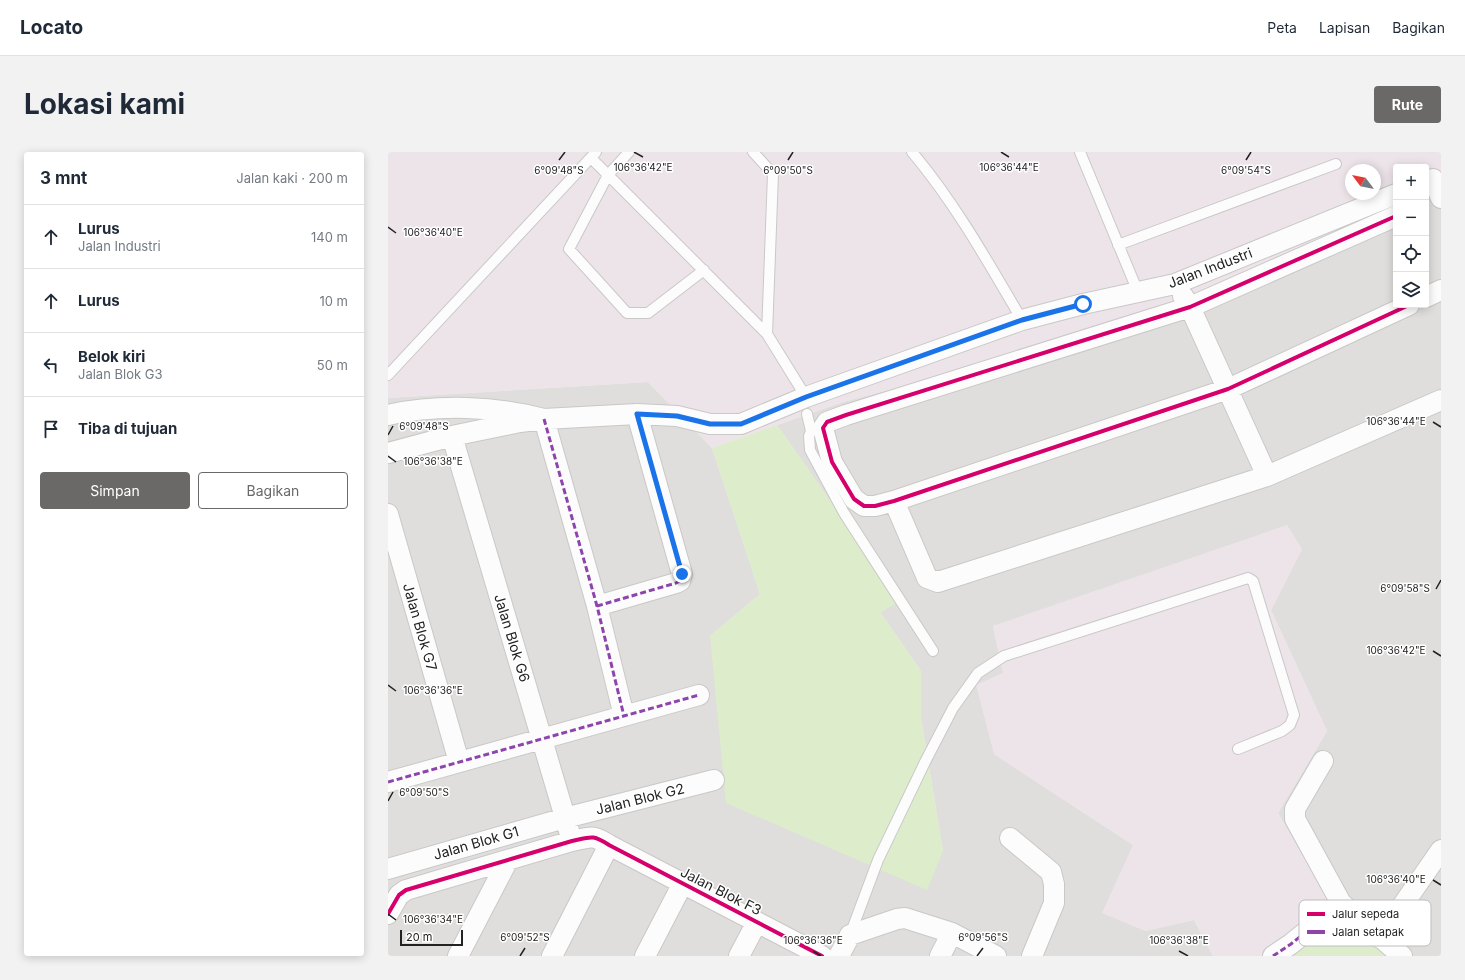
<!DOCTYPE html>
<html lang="id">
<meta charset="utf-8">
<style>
:root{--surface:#fff;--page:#f2f2f3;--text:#1f2937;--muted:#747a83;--line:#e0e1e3;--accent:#6a6968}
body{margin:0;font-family:Inter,sans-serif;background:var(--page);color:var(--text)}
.controls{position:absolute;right:12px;top:12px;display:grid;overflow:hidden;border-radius:4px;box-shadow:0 2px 10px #0003}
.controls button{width:36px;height:36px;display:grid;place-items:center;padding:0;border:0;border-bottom:1px solid var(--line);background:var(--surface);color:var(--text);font:20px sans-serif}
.compass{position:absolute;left:957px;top:12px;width:36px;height:36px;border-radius:50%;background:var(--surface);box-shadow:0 2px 10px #0003;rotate:302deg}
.scale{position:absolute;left:12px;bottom:10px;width:63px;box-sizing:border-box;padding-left:4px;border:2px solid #222;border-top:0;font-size:11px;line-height:14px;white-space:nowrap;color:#222;-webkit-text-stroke:3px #fff;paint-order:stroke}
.stop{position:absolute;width:12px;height:12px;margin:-9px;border:3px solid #1a73e8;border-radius:50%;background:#fff}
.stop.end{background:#1a73e8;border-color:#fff;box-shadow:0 1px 4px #0008}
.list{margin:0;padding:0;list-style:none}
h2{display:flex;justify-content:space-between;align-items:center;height:52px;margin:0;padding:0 16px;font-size:17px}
h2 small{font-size:13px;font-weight:400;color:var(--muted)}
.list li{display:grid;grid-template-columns:26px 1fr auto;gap:12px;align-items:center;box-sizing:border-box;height:64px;padding:0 16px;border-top:1px solid var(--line)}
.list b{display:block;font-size:15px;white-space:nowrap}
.list p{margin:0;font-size:13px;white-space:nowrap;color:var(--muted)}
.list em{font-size:13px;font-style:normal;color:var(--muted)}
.actions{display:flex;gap:8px;padding:12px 16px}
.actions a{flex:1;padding:9px 0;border:1px solid var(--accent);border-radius:4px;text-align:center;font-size:14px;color:var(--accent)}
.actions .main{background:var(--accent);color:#fff}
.icon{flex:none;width:22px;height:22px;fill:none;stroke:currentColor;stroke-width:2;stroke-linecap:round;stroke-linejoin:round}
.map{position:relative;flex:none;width:1053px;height:804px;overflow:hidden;border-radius:4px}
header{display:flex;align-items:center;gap:24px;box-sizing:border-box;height:56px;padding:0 20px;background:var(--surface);border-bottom:1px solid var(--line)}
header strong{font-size:19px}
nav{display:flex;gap:22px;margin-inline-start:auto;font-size:14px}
.intro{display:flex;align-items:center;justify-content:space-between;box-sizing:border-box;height:96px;padding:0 24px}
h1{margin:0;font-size:28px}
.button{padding:10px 18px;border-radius:4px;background:var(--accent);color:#fff;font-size:14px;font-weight:700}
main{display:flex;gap:24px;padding:0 24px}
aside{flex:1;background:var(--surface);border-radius:4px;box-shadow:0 2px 10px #0003}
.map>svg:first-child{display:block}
.residential{fill:#dfdedc}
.industrial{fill:#ede4e9;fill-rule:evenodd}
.grass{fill:#ddeccb}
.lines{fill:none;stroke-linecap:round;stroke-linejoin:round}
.lane-casing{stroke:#c9c8c7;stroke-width:12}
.street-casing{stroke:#c9c8c7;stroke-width:22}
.lane{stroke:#fdfcfc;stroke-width:10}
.street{stroke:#fdfcfc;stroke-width:20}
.quiet{stroke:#8e44ad;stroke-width:3;stroke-dasharray:6 3;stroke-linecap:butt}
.cycleway-casing{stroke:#fff;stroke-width:6}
.cycleway{stroke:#d6006c;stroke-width:4}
.route{stroke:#1a73e8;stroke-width:5}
.ticks{fill:none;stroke:#222;stroke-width:1.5}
.labels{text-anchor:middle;stroke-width:3;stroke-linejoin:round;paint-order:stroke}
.street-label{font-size:14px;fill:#222;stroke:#fff}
.key{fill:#fff;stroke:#bdbdbd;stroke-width:1}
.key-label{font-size:11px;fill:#222}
.ticks-label{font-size:10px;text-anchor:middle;fill:#222;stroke:#fff;stroke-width:3;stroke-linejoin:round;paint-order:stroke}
</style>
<header>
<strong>Locato</strong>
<nav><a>Peta</a><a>Lapisan</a><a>Bagikan</a></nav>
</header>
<div class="intro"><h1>Lokasi kami</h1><a class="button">Rute</a></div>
<main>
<aside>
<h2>3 mnt<small>Jalan kaki · 200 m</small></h2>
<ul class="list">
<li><svg class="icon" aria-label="ahead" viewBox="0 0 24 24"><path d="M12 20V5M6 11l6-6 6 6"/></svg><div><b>Lurus</b><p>Jalan Industri</p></div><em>140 m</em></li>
<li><svg class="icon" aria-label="ahead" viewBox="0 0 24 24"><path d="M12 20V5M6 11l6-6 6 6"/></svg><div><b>Lurus</b></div><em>10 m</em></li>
<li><svg class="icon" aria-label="left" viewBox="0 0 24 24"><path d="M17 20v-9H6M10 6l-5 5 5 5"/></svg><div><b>Belok kiri</b><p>Jalan Blok G3</p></div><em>50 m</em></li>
<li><svg class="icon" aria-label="arrive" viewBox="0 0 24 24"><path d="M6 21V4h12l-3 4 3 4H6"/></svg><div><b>Tiba di tujuan</b></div></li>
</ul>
<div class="actions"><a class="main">Simpan</a><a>Bagikan</a></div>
</aside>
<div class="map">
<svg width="1053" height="804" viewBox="0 0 1053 804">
<rect width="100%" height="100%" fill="#f0eeeb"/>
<path class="residential" d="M1053 31V804H999L947 760 890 661 939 579 883 458 914 397 605 474 615 521 606 602 745 693 757 779 806 768 825 804H0V246L260 230 324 296 372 442 322 484 555 699 533 566V519L492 460 512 449 389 273 455 250 767 167 1008 52V153H1038V38Z"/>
<path class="industrial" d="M0 0H1053V31L1038 38V15H1008V52L767 167 455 250 324 296 260 230 0 246ZM963 18H987V42H963Z
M899 373 914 397 883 458 939 579 890 661 947 760 893 804H825L806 768 757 779 714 761 745 693 606 602 588 533 615 521 605 474Z"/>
<path class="grass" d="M389 273 513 449 492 460 533 519V566L555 699 539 738 338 651 322 484 372 442 324 296Z
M947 760 999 804H893Z"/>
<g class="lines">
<defs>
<path id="lane" d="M241 0 220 23 181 97 239 161H260L316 118
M365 0 385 22 379 182
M524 0C567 51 600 110 634 168
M692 0 750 140
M203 6 379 182 418 245
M730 93 948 12
M0 223 208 0
M419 262 423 279 421 284 422 298 456 361 545 499
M462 783 490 708 537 610 565 556 590 521 616 504 860 426 865 429 906 563 902 573 894 579 850 597"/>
<path id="street" d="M1045 27 1053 46
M1008 64 802 155 458 263 439 270 435 276 444 310 466 347 476 354H487L506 349 840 237 1021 153
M795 144 802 155 879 324
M1038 145 1053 138
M0 263C49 252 108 254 156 267L209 454 236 564
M64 284 184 689
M0 301 64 284 132 270 156 267 249 262 289 264 322 272H353L418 245 634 168 695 152 787 132 1008 42
M506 349 537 421 539 426 550 430 879 324 1053 248
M0 362 71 610
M209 454 288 431 292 429 294 422 249 262
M935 609 907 657V667L953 751 1014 804
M0 630 311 543
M622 686 663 720 666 732V751L644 804
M0 717 177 666 326 628
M0 762 11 743 18 738 184 689C203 685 204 682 221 693L434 804
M992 786 1053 698
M70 804 120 708
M164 804 221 693
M257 804 295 731
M351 804 369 770
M451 804 462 783 509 767 517 766 564 781 608 804
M552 804 564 781
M885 804 903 792 953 751"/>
</defs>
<use href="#lane" class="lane-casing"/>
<use href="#street" class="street-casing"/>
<use href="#lane" class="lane"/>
<use href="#street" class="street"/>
<path class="quiet" d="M156 267 209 454 236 564
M209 454 288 431 292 429 294 422 249 262
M0 630 311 543
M885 804 903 792 953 751"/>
<defs>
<path id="cycleway" d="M1008 64 802 155 458 263 439 270 435 276 444 310 466 347 476 354H487L506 349 840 237 1021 153
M0 762 11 743 18 738 184 689C203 685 204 682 221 693L434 804"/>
</defs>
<use href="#cycleway" class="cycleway-casing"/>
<use href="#cycleway" class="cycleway"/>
</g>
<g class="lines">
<path class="route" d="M294 422 249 262 289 264 322 272H353L418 245 634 168 695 152"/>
</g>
<path class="ticks" d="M246 0 255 5M613 0 621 5M171 8 177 0M400 8 405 0M858 8 863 0M0 75 8 81M1045 270 1053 275M0 283 5 274M0 304 8 310M1048 437 1053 428M1045 499 1053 504M0 533 8 539M0 649 5 640M1045 728 1053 733M0 762 8 768M425 799 433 804M791 799 800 804M132 804 137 796M589 804 595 796"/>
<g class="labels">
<g class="street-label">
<text transform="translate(822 116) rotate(-21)" y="5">Jalan Industri</text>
<text transform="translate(32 475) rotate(74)" y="5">Jalan Blok G7</text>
<text transform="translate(124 486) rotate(73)" y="5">Jalan Blok G6</text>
<text transform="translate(252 647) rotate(-14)" y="5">Jalan Blok G2</text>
<text transform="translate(88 691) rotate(-16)" y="5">Jalan Blok G1</text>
<text transform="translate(333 739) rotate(27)" y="5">Jalan Blok F3</text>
</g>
</g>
<rect x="911" y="748" width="132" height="46" rx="6" class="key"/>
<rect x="919" y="760" width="18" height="4" fill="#d6006c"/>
<rect x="919" y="778" width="18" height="4" fill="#8e44ad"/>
<g class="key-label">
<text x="944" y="766">Jalur sepeda</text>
<text x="944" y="784">Jalan setapak</text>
</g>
<g class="ticks-label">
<text x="621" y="19">106°36'44"E</text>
<text x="255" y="19">106°36'42"E</text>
<text x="171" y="22">6°09'48"S</text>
<text x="400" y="22">6°09'50"S</text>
<text x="858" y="22">6°09'54"S</text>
<text x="45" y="84">106°36'40"E</text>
<text x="1008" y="273">106°36'44"E</text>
<text x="36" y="278">6°09'48"S</text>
<text x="45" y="313">106°36'38"E</text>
<text x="1017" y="440">6°09'58"S</text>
<text x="1008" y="502">106°36'42"E</text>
<text x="45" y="542">106°36'36"E</text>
<text x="36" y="644">6°09'50"S</text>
<text x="1008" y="731">106°36'40"E</text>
<text x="45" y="771">106°36'34"E</text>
<text x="137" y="789">6°09'52"S</text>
<text x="595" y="789">6°09'56"S</text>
<text x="425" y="792">106°36'36"E</text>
<text x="791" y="792">106°36'38"E</text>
</g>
</svg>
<div class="controls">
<button>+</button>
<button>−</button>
<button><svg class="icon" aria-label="locate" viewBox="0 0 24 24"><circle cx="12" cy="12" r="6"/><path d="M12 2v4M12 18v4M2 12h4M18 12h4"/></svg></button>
<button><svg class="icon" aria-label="layers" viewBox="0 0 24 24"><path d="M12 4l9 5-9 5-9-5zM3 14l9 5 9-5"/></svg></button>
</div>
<svg class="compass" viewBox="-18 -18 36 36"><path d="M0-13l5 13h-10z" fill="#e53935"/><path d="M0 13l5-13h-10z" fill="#747a83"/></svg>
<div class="scale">20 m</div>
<div class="stop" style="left:695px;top:152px"></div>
<div class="stop end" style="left:294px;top:422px"></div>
</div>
</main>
